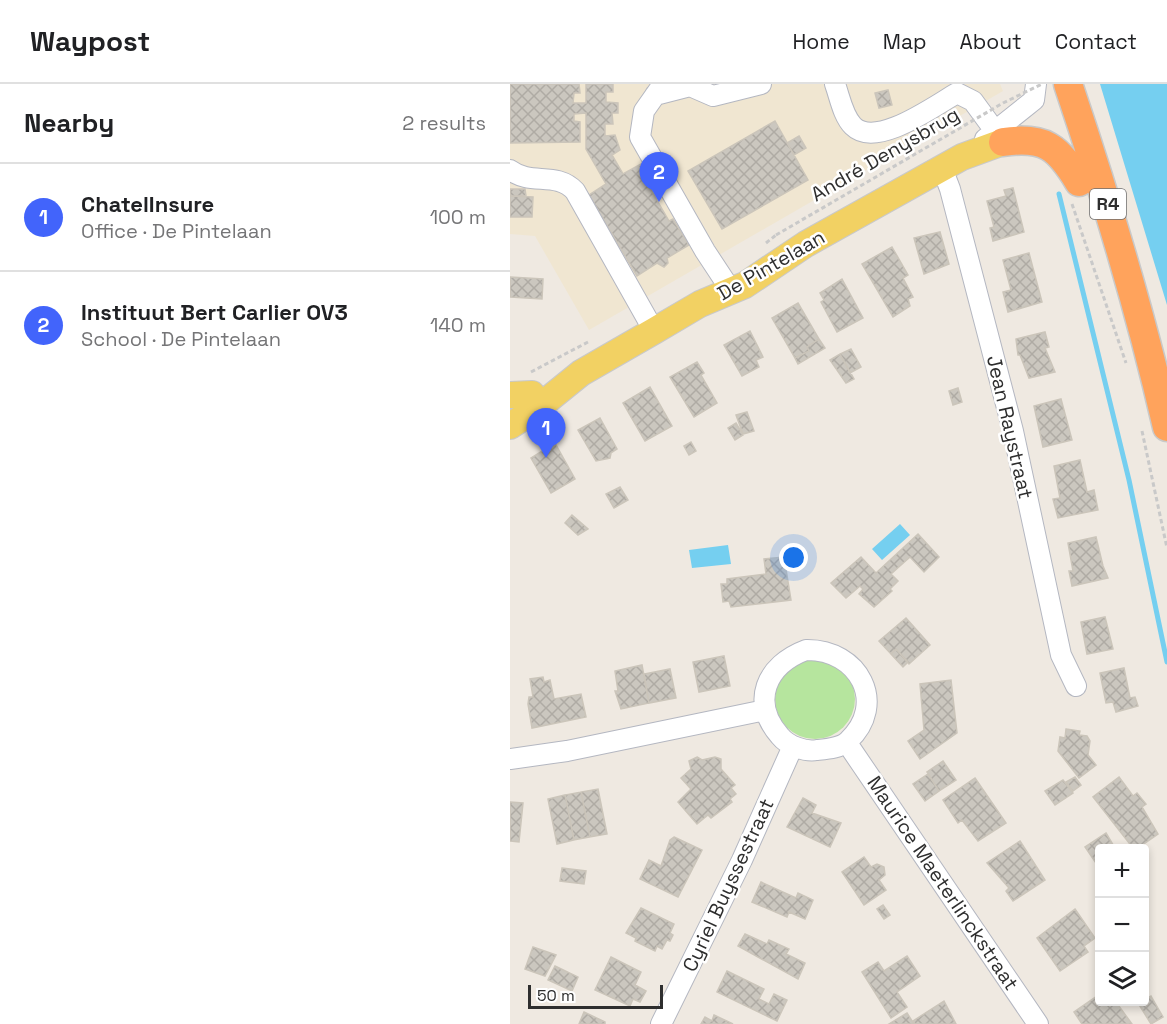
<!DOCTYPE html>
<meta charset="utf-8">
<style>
:root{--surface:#fff;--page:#f2f2f2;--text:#202124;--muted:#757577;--line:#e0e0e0;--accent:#4264fb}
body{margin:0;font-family:"Space Grotesk",sans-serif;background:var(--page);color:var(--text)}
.controls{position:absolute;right:18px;bottom:18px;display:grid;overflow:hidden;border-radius:6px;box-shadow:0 3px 9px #0003}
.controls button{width:54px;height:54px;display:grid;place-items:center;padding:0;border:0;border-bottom:2px solid var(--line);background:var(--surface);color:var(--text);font:30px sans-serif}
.scale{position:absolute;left:18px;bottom:15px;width:135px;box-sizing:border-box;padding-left:6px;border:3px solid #2e2e2e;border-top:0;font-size:16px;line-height:21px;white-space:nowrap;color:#2e2e2e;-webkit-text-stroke:4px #fff;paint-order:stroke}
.you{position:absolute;left:284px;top:474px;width:21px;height:21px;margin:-15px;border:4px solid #fff;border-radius:50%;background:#1a73e8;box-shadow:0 0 0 9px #1a73e833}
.badge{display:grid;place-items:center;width:39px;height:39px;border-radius:50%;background:var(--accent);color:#fff;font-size:20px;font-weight:700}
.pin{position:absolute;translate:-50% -50px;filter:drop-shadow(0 2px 3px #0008)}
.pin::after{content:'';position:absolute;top:32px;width:21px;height:18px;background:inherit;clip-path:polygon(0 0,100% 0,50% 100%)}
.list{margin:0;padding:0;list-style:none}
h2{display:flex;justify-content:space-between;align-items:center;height:78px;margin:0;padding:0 24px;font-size:26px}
h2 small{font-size:20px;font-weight:400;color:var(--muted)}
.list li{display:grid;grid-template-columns:39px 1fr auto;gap:18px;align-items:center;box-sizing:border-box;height:108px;padding:0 24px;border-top:2px solid var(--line)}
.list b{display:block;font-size:22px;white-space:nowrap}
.list p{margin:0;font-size:20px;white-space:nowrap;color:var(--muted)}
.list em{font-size:20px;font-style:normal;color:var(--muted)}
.icon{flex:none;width:33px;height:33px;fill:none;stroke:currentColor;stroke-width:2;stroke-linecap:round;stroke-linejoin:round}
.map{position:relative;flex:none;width:657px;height:940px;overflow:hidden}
header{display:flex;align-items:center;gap:36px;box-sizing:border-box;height:84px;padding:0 30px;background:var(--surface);border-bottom:2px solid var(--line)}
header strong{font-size:28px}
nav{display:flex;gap:33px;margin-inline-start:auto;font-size:21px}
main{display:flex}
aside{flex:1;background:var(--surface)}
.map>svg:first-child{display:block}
.education{fill:#f0e6d1}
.grass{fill:#b6e59e}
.water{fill:#75cff0}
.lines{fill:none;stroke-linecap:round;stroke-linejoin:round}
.stream{stroke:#75cff0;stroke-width:5}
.building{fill:url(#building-cross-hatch);stroke:#cbc5ba;stroke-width:1.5}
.minor-casing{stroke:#b4b7c1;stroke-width:22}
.major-casing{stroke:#c9c9c9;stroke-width:28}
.highway-casing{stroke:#c9c9c9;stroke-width:31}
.path{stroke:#c9c9c9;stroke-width:3;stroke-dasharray:4.5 3;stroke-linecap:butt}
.minor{stroke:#fff;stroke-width:20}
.major{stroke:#f2d163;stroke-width:26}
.highway{stroke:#ffa35c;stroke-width:28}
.path-bridge{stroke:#c9c9c9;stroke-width:3;stroke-dasharray:4.5 3;stroke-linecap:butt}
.labels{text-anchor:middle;stroke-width:5;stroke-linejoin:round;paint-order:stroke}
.shield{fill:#fff;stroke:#6d6d6d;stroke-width:1.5}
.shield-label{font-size:18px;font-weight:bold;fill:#2e2e2e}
.street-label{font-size:20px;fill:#2e2e2e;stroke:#fff}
</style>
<header>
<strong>Waypost</strong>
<nav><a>Home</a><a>Map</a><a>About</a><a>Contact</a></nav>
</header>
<main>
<aside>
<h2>Nearby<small>2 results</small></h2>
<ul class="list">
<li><span class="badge">1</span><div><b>ChatelInsure</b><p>Office · De Pintelaan</p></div><em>100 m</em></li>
<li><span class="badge">2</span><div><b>Instituut Bert Carlier OV3</b><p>School · De Pintelaan</p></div><em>140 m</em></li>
</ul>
</aside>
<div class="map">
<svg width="657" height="940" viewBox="0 0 657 940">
<defs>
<pattern id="building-cross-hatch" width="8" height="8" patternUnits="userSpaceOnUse" patternTransform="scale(1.5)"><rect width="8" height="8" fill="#cbc7bf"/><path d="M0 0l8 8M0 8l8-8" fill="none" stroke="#afaba4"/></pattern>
</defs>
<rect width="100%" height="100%" fill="#efe9e1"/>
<path class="education" d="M0 0H490L493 7 79 246 25 152 0 150Z"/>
<path class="grass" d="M265 615a40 40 0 1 1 80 0a40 40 0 1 1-80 0Z"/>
<path class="water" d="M590 0H657V221Z
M390 440 400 451 372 476 362 465Z
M218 461 221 480 182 484 179 466Z"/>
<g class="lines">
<path class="stream" d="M549 110 619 396 657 578"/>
</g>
<path class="building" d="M0 0H69L70 9H64L63 19H76V0H103V8H96V18L108 19V29H102L103 40H95V52L105 51 110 66 102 71 113 90 131 80 144 102 140 104 159 137 163 135 179 161 157 174 158 179 154 183 147 179 127 192 79 111 96 100 76 65V29L64 30V37L70 38V58L0 59Z
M378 6 382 21 369 24 365 9Z
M265 37 298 96 212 145 178 87Z
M289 52 296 64 284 71 277 59Z
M503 104 514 148 483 157 480 144 484 143 477 117 496 112 494 106Z
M0 105H15L16 112H0Z
M0 112 23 113 22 133H0Z
M430 148 439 180 414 190 404 154Z
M382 163 398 191 393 194 403 213 398 215 400 222 383 233 352 180Z
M519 169 532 218 498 228 493 208 501 206 493 176Z
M0 193 33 195 32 215 0 213Z
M332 195 353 234 327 248 311 218 314 216 310 209Z
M288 219 309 255 297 263 299 267 285 274 262 234Z
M240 247 253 273 246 276 249 283 232 292 214 261Z
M535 248 539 263 535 264 545 288 519 294 510 271H508L506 255Z
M309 255 315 264 288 280 285 274 299 267 297 263Z
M341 265 351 283 340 289 330 270Z
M330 270 344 295 336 299 320 276Z
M187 278 194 289 191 291 207 319 184 333 160 293Z
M140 303 162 342 135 357 113 319Z
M448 304 452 318 443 321 439 307Z
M551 315 562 356 533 363 524 322Z
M237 328 244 347 233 350 226 331Z
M90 334 107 365 101 369 100 374 86 377 68 346Z
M226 339 233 351 225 356 218 344Z
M181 358 186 367 179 371 174 362Z
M45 359 65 395 41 409 21 374Z
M570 376 577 408 584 406 588 426 548 434 543 415 550 414 544 382Z
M110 403 118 416 104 424 96 410Z
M62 431 78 445 68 451 55 439Z
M408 450 429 473 414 488 400 473 381 490 388 497 380 505 382 507 364 523 349 510 353 505 350 502 336 514 321 499 351 473 366 489Z
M586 453 593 482 598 494 562 502 559 487H563L558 459Z
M274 473 281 516 221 523 219 517 213 518 211 500H217V495L256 490 254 475Z
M595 533 603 565 577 570 571 538Z
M396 534 420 561 399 580 386 565 381 570 369 557Z
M386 565 398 578 393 583 381 570Z
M214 572 220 602 189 608 183 578Z
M132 581 139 619 111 625 105 607H108L105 587Z
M614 584 620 614 625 613 628 622 606 628 603 618 596 619 590 589Z
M160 585 166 614 139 619 134 590Z
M33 593 34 598 40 596 44 615 71 610 76 633 22 644 18 620 19 613H23L20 595Z
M441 596 447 649 410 675 398 657 414 646 410 600Z
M556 645 570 647 569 651 577 652 580 657 578 671 586 681 569 694 548 667 550 653 555 654Z
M187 673 192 676 205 673 211 675V685L225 701 221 704 226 710 220 715 222 718 201 734 198 731 187 740 168 718 181 705 171 694 181 685 179 677Z
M433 677 446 696 429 707 417 688Z
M418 690 429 707 415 717 403 700Z
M565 693 571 701 563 707 556 698Z
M609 693 623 712 627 709 636 720 632 723 648 750 628 764H623L583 713Z
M465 694 496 739 468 757 452 736 448 739 433 716Z
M553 696 563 709 545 721 535 707Z
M88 705 97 750 80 753 71 708Z
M71 708 80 753 64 756 55 711Z
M55 711 64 756 47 760 38 715Z
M293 714 306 721 302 729 331 739 320 763 277 743Z
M0 718 13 719 9 758 0 757Z
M596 749 605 764H590V777L586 779 575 763Z
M164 753 192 766 168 813 130 795 139 776 151 782 160 756Z
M510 757 535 796 503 817 496 807 499 804 477 779Z
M354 773 361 783 367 780 374 783 375 791 369 796 376 806 354 821 332 788Z
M52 784 76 787 74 800 50 797Z
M251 798 286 814 288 809 303 816 295 835 279 828 277 833 242 818Z
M373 821 380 831 374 835 367 825Z
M131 824 164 840 160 849 163 851 160 857 157 856 152 865 147 862 145 867 125 857 126 854 116 849Z
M565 825 585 854 574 862 578 868 550 887 527 854Z
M235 850 257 860 259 856 279 865 276 870 295 879 288 895 228 862Z
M23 863 46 871 35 892 15 885Z
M397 872 410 892 387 908 397 923 381 934 352 888 368 878 374 887Z
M101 873 131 888 125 901 136 907 130 918 123 915 120 922 85 906Z
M45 882 68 893 62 907 38 896Z
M217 887 254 905 249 915 259 920 264 910 277 916 267 937 207 908Z
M590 910V918H597L600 922 606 918 622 940H572L564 928Z
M641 912 653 933 641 940 628 919Z
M434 917 446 940H405L403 937Z
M74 928 95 938V940H69Z
M397 929 404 940H379Z
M204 931 223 940H191L195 933 202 937Z"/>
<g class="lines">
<defs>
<path id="minor" d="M153 0 134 27 130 53 195 167 222 208
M325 0C330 14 333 32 343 42 366 65 424 22 447 9L463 17 493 58
M145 11 180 2 203 12 251 0
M475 55 524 16 526 0
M432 84 440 105 503 347 551 571 566 602
M0 86C21 102 46 87 65 107L144 247
M296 566C349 565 378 620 338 657 331 664 317 665 307 666 295 668 278 662 270 652 240 618 256 581 296 566Z
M337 659 528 940
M0 675 57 667 255 626
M151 940 232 776 283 662"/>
<path id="major" d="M0 311 22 310
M0 342 29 323 71 289 144 247 190 220 235 201 296 160 452 73 493 58"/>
<path id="highway" d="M558 0C596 113 630 226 657 343
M493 58C535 52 548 63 569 98"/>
</defs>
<use href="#minor" class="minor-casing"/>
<use href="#major" class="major-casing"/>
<use href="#highway" class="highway-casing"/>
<path class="path" d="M562 120 616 279
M256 159 266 151
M21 288 78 258
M632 347 657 464"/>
<use href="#minor" class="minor"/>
<use href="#major" class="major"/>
<use href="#highway" class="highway"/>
<path class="path-bridge" d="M266 151 493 19 532 0"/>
</g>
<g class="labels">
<rect class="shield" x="580" y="105" width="36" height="30" rx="4.5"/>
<g class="shield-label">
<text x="598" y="126">R4</text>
</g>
<g class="street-label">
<text transform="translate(375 70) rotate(-30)" y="7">André Denysbrug</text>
<text transform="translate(261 181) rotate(-30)" y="7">De Pintelaan</text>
<text transform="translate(500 343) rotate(77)" y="7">Jean Raystraat</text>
<text transform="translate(433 799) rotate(56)" y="7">Maurice Maeterlinckstraat</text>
<text transform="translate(218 801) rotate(-65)" y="7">Cyriel Buyssestraat</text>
</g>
</g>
</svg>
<div class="controls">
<button>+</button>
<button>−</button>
<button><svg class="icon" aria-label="layers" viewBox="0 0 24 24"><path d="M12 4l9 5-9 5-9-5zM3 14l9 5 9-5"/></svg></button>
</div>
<div class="scale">50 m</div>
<div class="you"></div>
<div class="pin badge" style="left:36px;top:374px">1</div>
<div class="pin badge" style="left:149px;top:118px">2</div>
</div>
</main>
